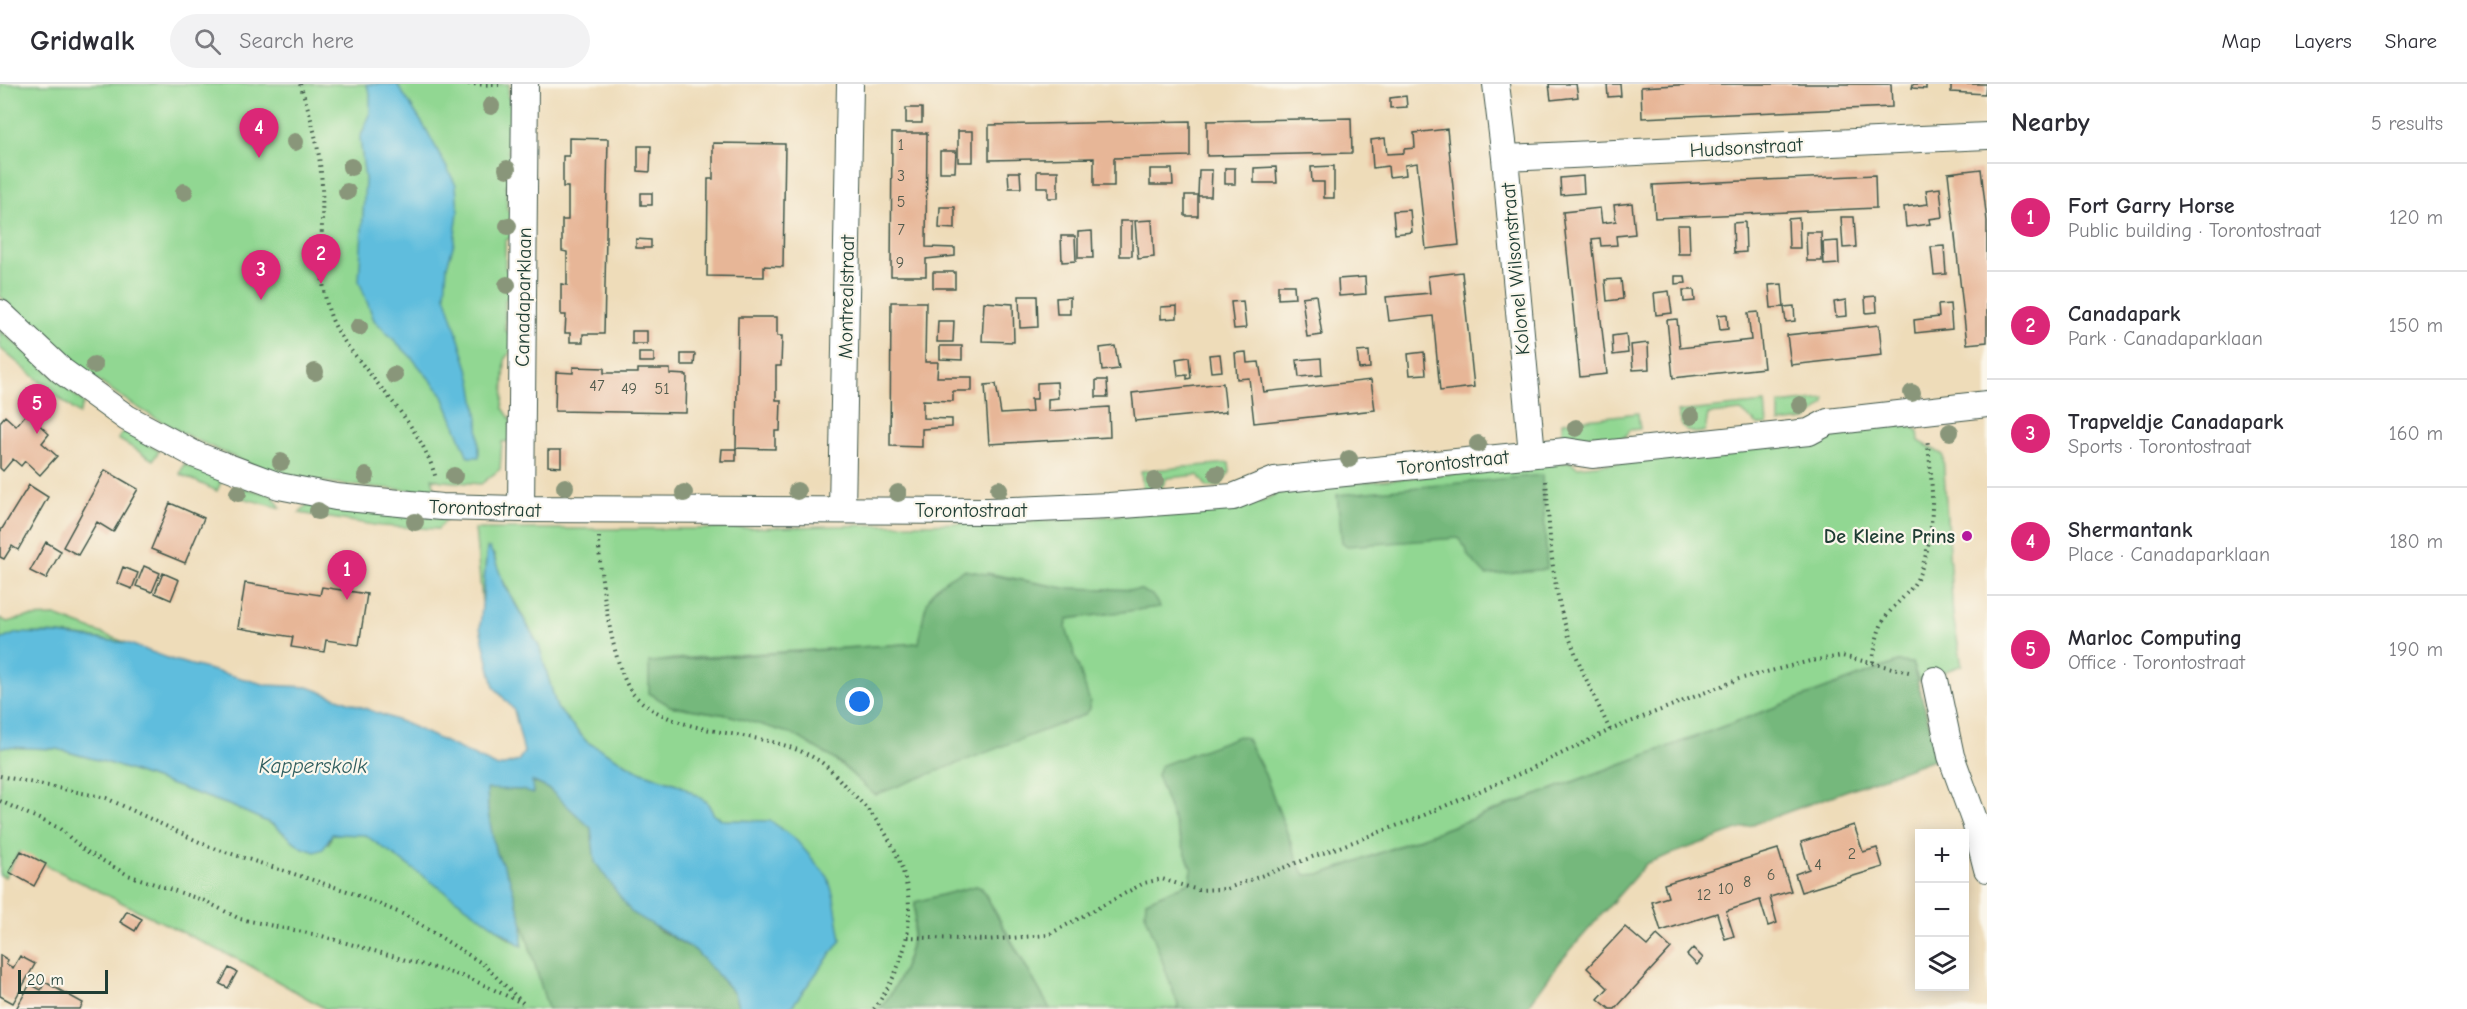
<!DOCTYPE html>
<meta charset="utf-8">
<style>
:root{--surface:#fff;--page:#f2f2f3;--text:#2b2b33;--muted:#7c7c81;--line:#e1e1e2;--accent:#db2777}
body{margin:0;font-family:"Comic Neue",sans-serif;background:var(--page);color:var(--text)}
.controls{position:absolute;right:18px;bottom:18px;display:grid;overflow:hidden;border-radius:0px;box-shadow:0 3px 15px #0003}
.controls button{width:54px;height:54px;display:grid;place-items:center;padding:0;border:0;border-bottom:2px solid var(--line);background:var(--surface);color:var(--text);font:30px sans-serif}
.scale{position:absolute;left:18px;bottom:15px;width:90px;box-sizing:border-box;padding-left:6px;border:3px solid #1f3d34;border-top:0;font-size:16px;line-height:21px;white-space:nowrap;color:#1f3d34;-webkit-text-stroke:4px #fbf7ec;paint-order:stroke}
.you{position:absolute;left:860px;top:618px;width:21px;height:21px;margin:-15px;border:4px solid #fff;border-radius:50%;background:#1a73e8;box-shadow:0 0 0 9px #1a73e833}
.badge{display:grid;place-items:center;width:39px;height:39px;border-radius:50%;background:var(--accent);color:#fff;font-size:20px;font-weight:700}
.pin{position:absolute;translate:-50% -50px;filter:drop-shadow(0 2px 3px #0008)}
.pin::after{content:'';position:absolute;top:32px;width:21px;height:18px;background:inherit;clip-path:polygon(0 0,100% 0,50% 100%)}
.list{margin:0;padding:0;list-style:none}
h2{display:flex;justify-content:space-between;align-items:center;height:78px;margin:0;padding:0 24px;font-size:26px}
h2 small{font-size:20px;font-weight:400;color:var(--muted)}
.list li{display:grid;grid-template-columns:39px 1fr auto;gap:18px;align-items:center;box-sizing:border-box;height:108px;padding:0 24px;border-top:2px solid var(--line)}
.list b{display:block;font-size:22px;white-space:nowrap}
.list p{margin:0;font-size:20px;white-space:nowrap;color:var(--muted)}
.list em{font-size:20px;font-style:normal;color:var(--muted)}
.icon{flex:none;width:33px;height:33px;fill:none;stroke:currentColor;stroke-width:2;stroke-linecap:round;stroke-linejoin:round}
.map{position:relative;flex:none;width:1987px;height:925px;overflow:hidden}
header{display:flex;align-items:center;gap:36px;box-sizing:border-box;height:84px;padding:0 30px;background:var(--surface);border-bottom:2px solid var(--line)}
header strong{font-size:28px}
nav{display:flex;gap:33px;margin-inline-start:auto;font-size:21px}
.search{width:420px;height:54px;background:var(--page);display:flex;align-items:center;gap:15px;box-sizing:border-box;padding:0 21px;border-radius:33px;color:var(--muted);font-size:22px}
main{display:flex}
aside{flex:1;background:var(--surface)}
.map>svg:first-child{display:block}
.green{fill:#91d792;stroke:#588a63;stroke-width:1.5;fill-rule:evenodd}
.forest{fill:#74b87c;stroke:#4a7a58;stroke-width:1.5}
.water{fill:#5fbddd;stroke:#3f7d88;stroke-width:1.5}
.building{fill:#e7b697}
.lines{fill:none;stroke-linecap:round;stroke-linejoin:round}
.minor-casing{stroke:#3e5548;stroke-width:28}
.path{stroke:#3e5548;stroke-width:4;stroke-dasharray:1.5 4.5;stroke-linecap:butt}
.minor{stroke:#fff;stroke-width:26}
.tree{fill:#89967a}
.poi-dot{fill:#b5179e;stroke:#fbf7ec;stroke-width:2}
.labels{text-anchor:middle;stroke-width:4.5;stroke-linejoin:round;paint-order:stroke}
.number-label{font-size:16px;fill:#515b4d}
.street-label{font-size:20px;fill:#1f3d34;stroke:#fbf7ec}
.poi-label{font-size:20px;font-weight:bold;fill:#1f3d34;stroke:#fbf7ec;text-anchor:end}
.water-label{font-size:21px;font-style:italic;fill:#2f5d5e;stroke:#fbf7ec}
</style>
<header>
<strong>Gridwalk</strong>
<div class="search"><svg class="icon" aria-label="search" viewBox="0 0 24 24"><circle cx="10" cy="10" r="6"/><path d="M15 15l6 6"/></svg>Search here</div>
<nav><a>Map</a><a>Layers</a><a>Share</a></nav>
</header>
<main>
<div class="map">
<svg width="1987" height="925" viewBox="0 0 1987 925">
<rect width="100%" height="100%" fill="#fbf7ec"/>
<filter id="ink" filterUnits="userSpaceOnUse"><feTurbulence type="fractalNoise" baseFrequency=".0167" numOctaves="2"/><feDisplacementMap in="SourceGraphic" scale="12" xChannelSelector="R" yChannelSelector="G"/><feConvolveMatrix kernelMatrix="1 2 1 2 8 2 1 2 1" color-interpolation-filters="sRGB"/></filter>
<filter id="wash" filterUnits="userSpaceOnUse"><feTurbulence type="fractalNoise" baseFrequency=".008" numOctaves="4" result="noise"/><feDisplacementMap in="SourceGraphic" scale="24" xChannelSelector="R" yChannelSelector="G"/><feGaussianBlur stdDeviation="1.35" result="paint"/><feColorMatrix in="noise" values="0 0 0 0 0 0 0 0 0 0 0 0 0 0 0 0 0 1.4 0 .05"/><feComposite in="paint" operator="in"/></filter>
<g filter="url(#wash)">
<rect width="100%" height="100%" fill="#eedcb9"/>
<path class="green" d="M0 0H509L508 13 514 17 513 39 509 43 508 69 514 74 513 94 506 101 507 126 512 130 515 143 510 154 505 157V184L511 190 512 210 505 216V246L513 252 510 269 505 274 503 324 511 336V357L502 358 500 385 481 400 442 397 432 394 436 408C377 403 316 402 260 384 246 379 232 372 218 366 134 329 64 277 0 212Z
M0 246 84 319 79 330 0 264Z
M1825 315V319L1807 336 1779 339V320Z
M1765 319 1767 341H1758L1741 327 1708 330 1705 347C1688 353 1681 344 1677 328Z
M1638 329 1640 345 1629 346 1626 352C1617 357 1609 359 1601 351L1579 353 1562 351V338Z
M1907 340 1918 346 1919 357 1943 371 1953 533 1962 581 1919 597 1912 579 1898 578 1322 790 1305 791 1300 783 1264 688 1246 654 1157 691 1192 786 1190 798 1146 817 1178 921 1177 925H1050L982 804 976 802 915 818C915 860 906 891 880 925H790L833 865 771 737 724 736 714 731 707 718 679 701 639 687 587 658 557 624 539 562 499 489 494 471 487 464 482 518 475 445H695L1007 438 1085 434 1261 418 1283 406 1571 378 1577 383 1816 357 1834 347ZM1337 411 1547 485 1466 464 1458 454 1339 420ZM987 489 1064 504 1141 506 1159 523 1067 535 1066 544 875 711C851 689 827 667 797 652 765 635 707 628 670 622L649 579 673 575 920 559 922 544Z
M124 346 159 367 153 376 118 355Z
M1229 379 1230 388 1220 402 1207 403 1198 391 1167 394 1160 406 1143 408 1141 387Z
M184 380 222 396 217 407 180 390Z
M240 403 272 411 281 424 231 411Z
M308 420 359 428 448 434 438 445 381 442 299 429Z
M55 532 127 559C87 554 39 541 0 556V534L7 538 27 533Z
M0 663 57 665 112 680 232 722 274 741 301 763 329 759 332 750H365L492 840 508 854 522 861V837L548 925H326L247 880 19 768 5 793 0 791Z"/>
<path class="forest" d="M1542 391 1547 485 1486 491 1468 472 1466 464 1458 454 1347 462 1342 458 1337 411Z
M964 486 1064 504 1141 506 1152 511 1160 523 1067 535 1066 544 1090 618V625L1084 631 875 711 839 678 795 651 728 631 670 622 649 609V578L919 559C926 519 923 505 964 486Z
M1898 578 1912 579 1939 673 1647 779 1560 878 1526 925H1177L1178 921 1145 829 1146 817 1190 798 1192 786 1157 691 1160 682 1239 652 1246 654 1264 688 1300 783 1305 791 1323 790Z
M531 697 549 705 591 744 595 778 658 846 695 866 734 909 739 925H548L509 793 495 766 488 728 487 705 522 706 533 709Z
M976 802 981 804 1050 925H880C906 891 916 860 915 818Z"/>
<path class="water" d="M366 0H397L426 45 456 101 458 128 454 159 447 182 445 211 472 297 478 335 479 373H468L442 310 412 274 374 236 359 197 365 96 360 54 370 30V9Z
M490 464 505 502 539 562 557 624 587 658 639 687 679 701 707 718 714 731 724 736 771 737 797 757 828 793 834 814 841 856 790 925H739L734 909 695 866 631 828 595 778 591 744 549 705 532 697 533 710 522 706 487 705 488 728 495 766 509 793 522 837V862L365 751 332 750 323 765 315 768 301 763 274 741 232 722 112 680 57 665 0 663V556L17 549 58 550 127 559 173 576 267 601 308 603 407 640 498 683 518 677 524 668 514 626 494 603 480 544 487 464Z"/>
<g id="blocks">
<path class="building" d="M1549 0H1576L1578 13 1551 16Z
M1607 0H1620L1621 12 1608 13Z
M1696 0H1891L1892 23 1642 34 1641 3Z
M1913 0H1926V5L1912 4Z
M1951 0H1986L1985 10 1951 8Z
M1406 12 1407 23 1390 24V14Z
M906 24H922V39H906Z
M1351 34 1352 69 1207 72V37Z
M1190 37V72L1114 74V102H1094V74L989 76V41Z
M1447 45 1459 161 1426 165 1417 79 1405 81 1406 91 1389 93 1388 82 1373 84 1371 56 1385 54 1387 70 1404 69V65L1415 64 1414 49Z
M958 47H973V78H958Z
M892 49H927L926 163 955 164V172L926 175V192H891Z
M569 54 608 55 604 250H583V258H570V249H565L566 231H561V200L567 201V168L562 167V136H568V103H563V72H569Z
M713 59 785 60 783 183 764 182V193L707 192 708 95H713Z
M638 62H651L650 88 638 87Z
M940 67H956L955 88H940Z
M1334 82V114H1324V98H1312L1311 83Z
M1276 83 1277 99H1254V84Z
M1225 84H1235V100H1225Z
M1150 85H1172L1173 101H1150Z
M1981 85 1987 137V258L1967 260 1948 89Z
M1199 86H1212L1211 112H1198V132H1185V111H1198Z
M1037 87H1058V114H1048V103H1037Z
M1008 88H1020L1021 104H1009Z
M1875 91 1876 124 1655 134 1653 101Z
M1583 92 1584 109 1561 111 1560 94Z
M1940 104 1943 133 1929 135 1930 140 1906 143 1904 123 1928 120 1926 106Z
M641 109H652V121H641Z
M1632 119 1635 150 1616 152 1617 161 1601 162 1600 154 1592 155 1607 290 1580 293 1563 128 1600 124 1602 139 1616 137 1614 121Z
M940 123H955V145L939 144Z
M1410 126 1412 148 1395 150 1393 127Z
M1841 133H1854L1856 163 1843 164Z
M1799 134 1800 164H1789L1788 135Z
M1152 136 1154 173 1138 175 1135 137Z
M1120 137H1132V172H1120Z
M1745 138 1746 168 1734 169 1733 139Z
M1677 141H1689L1690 170H1678Z
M1092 147 1093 174H1078V148Z
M1806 148H1821L1822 177H1807Z
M1061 152H1075L1076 177 1062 178Z
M636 155 651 156V164H636Z
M1838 157 1839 180 1824 181 1823 158Z
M1944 162 1946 190 1934 191 1931 163Z
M933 188H955V204H933Z
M1462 188 1474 303 1440 307 1433 232 1389 237 1386 213 1430 209 1428 192Z
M1675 192H1685L1686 199 1675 200Z
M1365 193 1366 210 1339 212 1338 195Z
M1621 195 1623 215 1607 217 1605 196Z
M1782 200 1784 223 1771 224 1769 201Z
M1278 201H1294L1295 214 1278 215Z
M1683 206H1694L1695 217 1684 218Z
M1669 207 1672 229 1656 231 1654 209Z
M1316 211 1322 251 1307 253 1302 213Z
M1019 212H1037L1038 243 1020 244Z
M1876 212 1877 228 1866 229 1865 213Z
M1070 213V230H1057L1056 214Z
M1846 216 1847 232 1836 233 1834 218Z
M1243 217 1246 244 1234 245 1231 218Z
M891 218H926L925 278H938L937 293H972V307H953V317L923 316V334L952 335V343L922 345V363L890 362Z
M984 218 1013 220 1014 258 982 257Z
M1950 220 1952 245 1915 249 1914 236 1939 233 1938 221Z
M1177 222V234L1161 235V223Z
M1794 222 1795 237 1786 238 1784 223Z
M1758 228 1764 284 1673 294 1667 236 1677 235 1680 264 1751 256 1748 229Z
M1727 230 1728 245 1720 246 1718 231Z
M738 233H777V252H782L781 282H776V316H781L780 347H775V365L736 364Z
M938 237H954L953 258H937Z
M1879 241 1882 271 1791 281 1787 251Z
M632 247H647V260H632Z
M1626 250 1628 269 1613 271 1612 252Z
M1648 259 1649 285 1633 286 1631 261Z
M940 262H962V276L940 275Z
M1115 262 1119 285 1102 287 1100 264Z
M1369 267 1370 284 1359 285 1357 268Z
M1246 268 1247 279 1259 278 1264 308 1371 296 1375 326 1254 339 1249 294 1237 295 1235 269Z
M1424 268 1426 290 1410 291 1408 270Z
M639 269H654V278H639Z
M681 270H695L694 281H681Z
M1220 270 1222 287 1211 288 1209 271Z
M1189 273 1191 294 1187 295V291L1178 292 1176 275Z
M1321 274 1322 291 1299 293 1297 276Z
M573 283 604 284V289H638V285H670V290L687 291 686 329 555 327 556 288 573 289Z
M1096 296H1107L1108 313H1096Z
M1057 298 1058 314 1048 315V327L1109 323 1110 353 989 360 985 301 996 300 1001 330 1032 328 1031 315H1037V299Z
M1223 299 1226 328 1135 337 1132 309Z
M27 329 49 350 42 359 57 372 40 391 25 377 21 382 13 375 3 387 0 384V338L5 332 16 342Z
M722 365H736V377H721Z
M548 366H561V383L548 382Z
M105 386 138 405 113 448 97 438 78 471 63 463Z
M29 401 48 413 18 466 12 462 4 475 0 473V448Z
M170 419 204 434 185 479 151 465Z
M46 458 61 467 46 495 30 487Z
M144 482 160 489 152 508 136 502Z
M123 483 138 489 132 505 117 499Z
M163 489 179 496 171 516 155 509Z
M245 499 320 511 322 503 367 510 359 561 326 556 324 568 291 563 293 553 238 544Z
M1854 741 1863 768 1877 764 1883 783 1801 808 1795 790 1809 785 1801 758Z
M1778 765 1791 807 1770 813 1777 839 1768 842 1760 816 1726 827 1734 852 1725 855 1717 829 1661 847 1652 818 1668 813 1664 800Z
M21 767 46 780 34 802 9 788Z
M127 827 142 835 135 847 120 838Z
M1625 843 1647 862 1657 851 1671 864 1615 925H1610L1598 915 1608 904 1587 884Z
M1693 864 1703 874 1697 881 1687 871Z
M0 871 8 876 6 880 13 884 20 872 35 880 13 919 0 912Z
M229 884 237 888 228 904 220 900Z
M45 898 83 919 80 925H16L30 900 41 906Z"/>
</g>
</g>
<g filter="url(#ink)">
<use href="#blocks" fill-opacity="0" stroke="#3e5548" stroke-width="1.5"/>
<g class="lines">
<defs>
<path id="minor" d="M1496 0 1505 74 1532 370
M1505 74 1987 52
M0 229 62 287 127 334 196 371 279 402 336 413 442 423 521 425 989 427 1109 422 1233 413 1275 396 1566 367 1592 371 1809 348 1828 338 1987 320
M521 425 525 0
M842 425 850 0
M1935 596 1951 672 1975 738 1987 785"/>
</defs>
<use href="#minor" class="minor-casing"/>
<path class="path" d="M300 0C312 35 320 65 322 102 324 143 316 191 330 230 336 249 350 265 362 280 390 316 424 350 436 395
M468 0 499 1
M1546 397C1549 437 1550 477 1559 517 1567 558 1592 608 1610 646
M599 453C598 485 613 589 634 611 681 658 761 642 816 675 828 681 839 696 849 706 917 770 930 848 874 925
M1873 578C1875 562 1877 547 1885 534 1895 519 1912 508 1919 491 1937 448 1933 399 1927 354
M0 692 106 714 210 763 347 807 405 831 483 880 525 921
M0 717 59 744 84 766 128 791 205 817 240 835 322 852 469 894 522 919
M907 853 986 856 1048 851 1144 799 1162 795 1198 806 1226 805 1415 735 1526 687 1610 646 1739 595 1810 577 1842 572 1909 588"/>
<use href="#minor" class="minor"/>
</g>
<g class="tree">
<circle cx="491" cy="22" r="9"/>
<circle cx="295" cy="58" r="9"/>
<circle cx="351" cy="83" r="9"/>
<circle cx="507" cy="85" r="9"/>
<circle cx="184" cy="108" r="9"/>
<circle cx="347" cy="108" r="9"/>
<circle cx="508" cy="142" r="9"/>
<circle cx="507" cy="201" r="9"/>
<circle cx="359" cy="243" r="9"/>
<circle cx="94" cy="281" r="9"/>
<circle cx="315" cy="288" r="9"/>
<circle cx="394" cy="291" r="9"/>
<circle cx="1912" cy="309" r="9"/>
<circle cx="1800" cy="321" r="9"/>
<circle cx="1691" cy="332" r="9"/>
<circle cx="1576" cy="344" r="9"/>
<circle cx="1950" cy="348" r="9"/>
<circle cx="1478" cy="360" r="9"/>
<circle cx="1349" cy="375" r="9"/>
<circle cx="281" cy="378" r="9"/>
<circle cx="1217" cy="390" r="9"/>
<circle cx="366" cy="392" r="9"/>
<circle cx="454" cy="392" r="9"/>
<circle cx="1155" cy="397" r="9"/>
<circle cx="565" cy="403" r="9"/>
<circle cx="999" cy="405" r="9"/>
<circle cx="797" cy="407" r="9"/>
<circle cx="238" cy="409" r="9"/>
<circle cx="684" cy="409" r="9"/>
<circle cx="898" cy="409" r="9"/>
<circle cx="318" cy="427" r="9"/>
<circle cx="415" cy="438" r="9"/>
</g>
</g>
<circle class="poi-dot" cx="1967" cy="452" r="6"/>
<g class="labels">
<g class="number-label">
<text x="901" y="66">1</text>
<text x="901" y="97">3</text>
<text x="901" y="123">5</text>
<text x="901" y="151">7</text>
<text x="900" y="184">9</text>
<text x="597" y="307">47</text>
<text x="629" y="310">49</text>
<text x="662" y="310">51</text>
<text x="1852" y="775">2</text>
<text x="1818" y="786">4</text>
<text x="1771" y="796">6</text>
<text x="1747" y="803">8</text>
<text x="1726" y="810">10</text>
<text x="1704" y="816">12</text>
</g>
<g class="street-label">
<text transform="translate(1746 63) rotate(-3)" y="7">Hudsonstraat</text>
<text transform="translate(1515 185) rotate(-95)" y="7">Kolonel Wilsonstraat</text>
<text transform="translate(523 213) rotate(-89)" y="7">Canadaparklaan</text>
<text transform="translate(846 213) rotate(-89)" y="7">Montrealstraat</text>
<text transform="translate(1453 378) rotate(-6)" y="7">Torontostraat</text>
<text transform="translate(485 424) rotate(2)" y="7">Torontostraat</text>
<text x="971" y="433">Torontostraat</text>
</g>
<g class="poi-label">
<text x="1955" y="459">De Kleine Prins</text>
</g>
<g class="water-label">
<text x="313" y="689">Kapperskolk</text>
</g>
</g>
</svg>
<div class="controls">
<button>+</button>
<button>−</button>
<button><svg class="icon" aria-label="layers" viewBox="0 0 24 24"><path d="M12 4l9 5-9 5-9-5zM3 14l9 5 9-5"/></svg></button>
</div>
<div class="scale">20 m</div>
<div class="you"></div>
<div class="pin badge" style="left:347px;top:516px">1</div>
<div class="pin badge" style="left:321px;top:200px">2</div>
<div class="pin badge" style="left:261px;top:216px">3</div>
<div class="pin badge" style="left:259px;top:74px">4</div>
<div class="pin badge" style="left:37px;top:350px">5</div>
</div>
<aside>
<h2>Nearby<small>5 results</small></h2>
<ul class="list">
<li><span class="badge">1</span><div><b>Fort Garry Horse</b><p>Public building · Torontostraat</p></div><em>120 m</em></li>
<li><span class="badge">2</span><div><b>Canadapark</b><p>Park · Canadaparklaan</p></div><em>150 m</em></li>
<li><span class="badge">3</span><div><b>Trapveldje Canadapark</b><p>Sports · Torontostraat</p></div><em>160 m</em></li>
<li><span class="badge">4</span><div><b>Shermantank</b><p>Place · Canadaparklaan</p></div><em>180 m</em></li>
<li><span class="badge">5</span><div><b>Marloc Computing</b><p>Office · Torontostraat</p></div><em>190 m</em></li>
</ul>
</aside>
</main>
